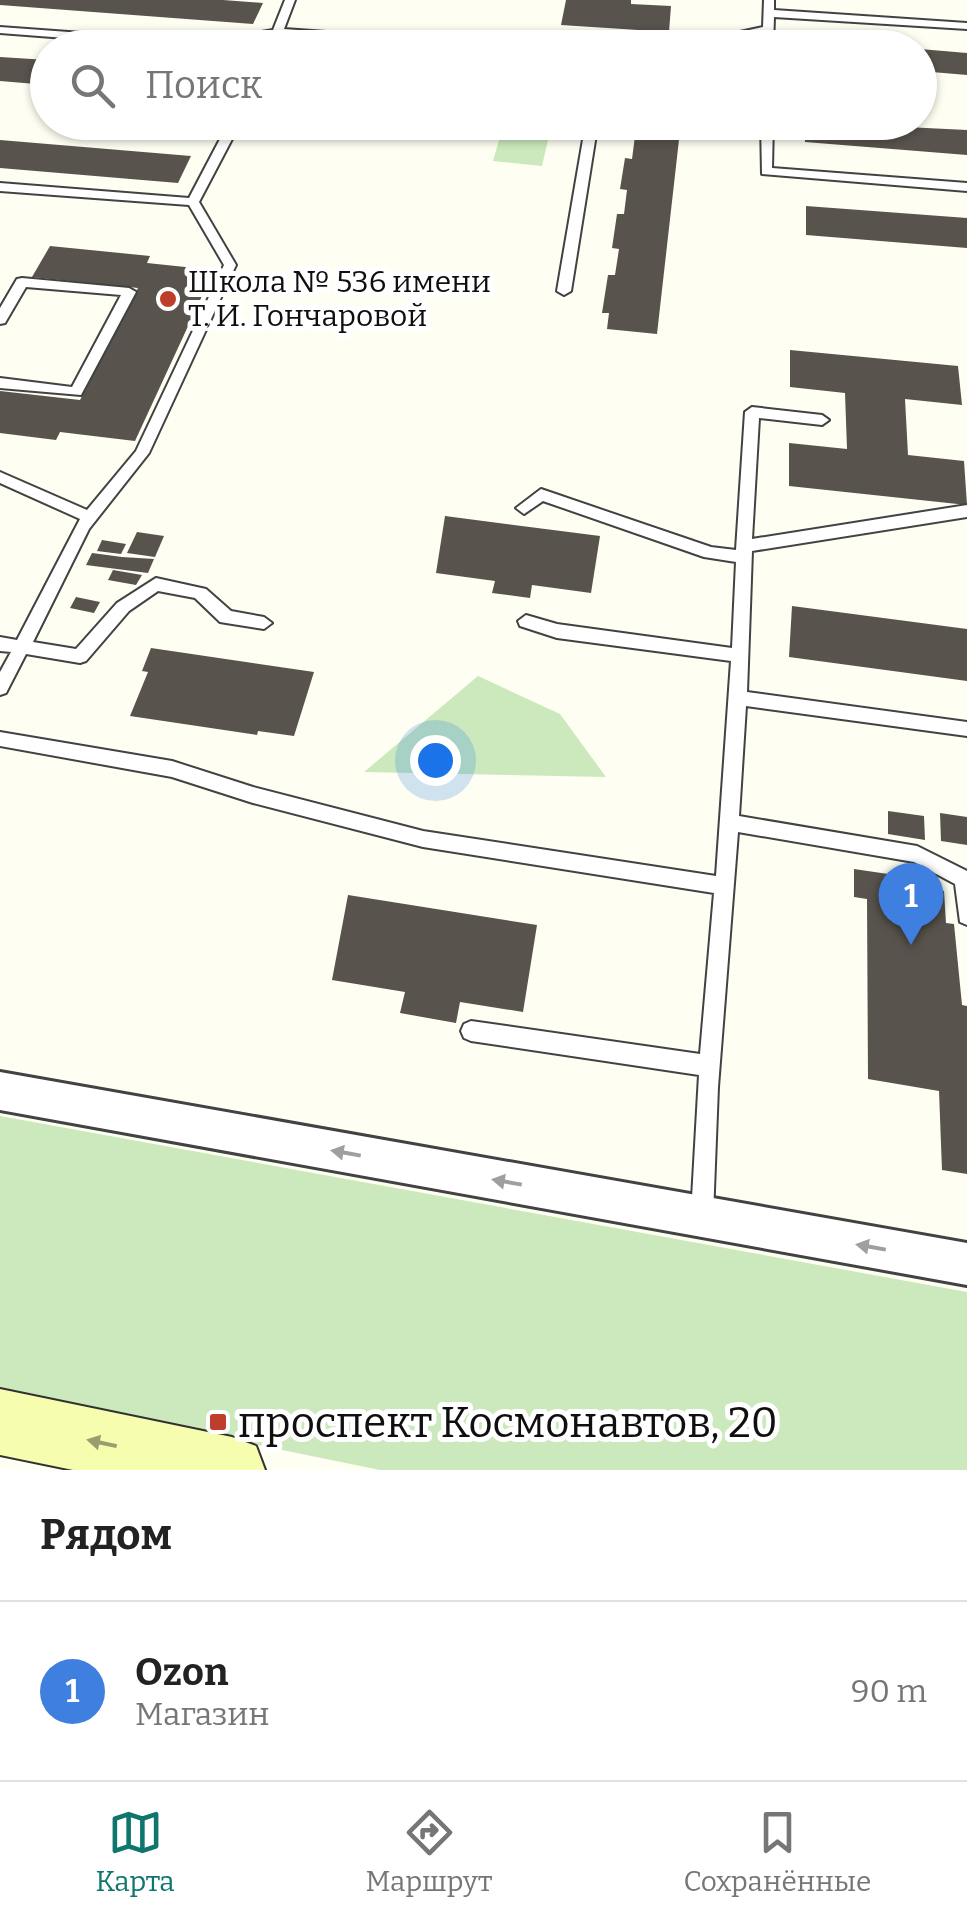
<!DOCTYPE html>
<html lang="ru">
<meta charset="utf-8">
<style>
:root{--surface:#fff;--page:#f2f2f2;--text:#222;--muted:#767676;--line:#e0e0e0;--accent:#0f766e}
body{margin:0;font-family:Bitter,serif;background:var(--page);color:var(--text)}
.you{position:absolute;left:435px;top:760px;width:35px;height:35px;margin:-25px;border:8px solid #fff;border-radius:50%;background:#1a73e8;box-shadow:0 0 0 15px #1a73e833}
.badge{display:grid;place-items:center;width:65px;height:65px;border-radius:50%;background:var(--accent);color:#fff;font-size:32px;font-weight:700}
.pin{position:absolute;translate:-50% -82px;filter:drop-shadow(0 2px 5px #0008)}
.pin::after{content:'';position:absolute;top:52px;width:35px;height:30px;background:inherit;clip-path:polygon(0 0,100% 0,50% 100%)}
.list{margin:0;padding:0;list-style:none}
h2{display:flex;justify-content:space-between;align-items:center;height:130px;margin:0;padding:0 40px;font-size:42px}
h2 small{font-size:32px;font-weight:400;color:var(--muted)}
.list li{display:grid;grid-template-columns:65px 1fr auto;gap:30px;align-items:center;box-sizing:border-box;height:180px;padding:0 40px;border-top:2px solid var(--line)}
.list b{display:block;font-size:38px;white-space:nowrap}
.list p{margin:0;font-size:32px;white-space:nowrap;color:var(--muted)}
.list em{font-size:32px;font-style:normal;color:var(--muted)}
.icon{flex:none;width:55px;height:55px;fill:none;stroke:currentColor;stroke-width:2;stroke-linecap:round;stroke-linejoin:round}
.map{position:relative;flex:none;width:967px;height:1470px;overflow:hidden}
.search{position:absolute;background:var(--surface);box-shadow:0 2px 8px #0004;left:30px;right:30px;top:30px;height:110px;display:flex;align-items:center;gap:25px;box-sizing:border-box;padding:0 35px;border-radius:55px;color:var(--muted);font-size:38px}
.sheet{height:310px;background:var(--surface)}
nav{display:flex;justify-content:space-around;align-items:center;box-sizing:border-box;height:140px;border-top:2px solid var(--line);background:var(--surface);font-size:28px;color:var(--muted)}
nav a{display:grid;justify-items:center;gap:5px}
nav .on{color:var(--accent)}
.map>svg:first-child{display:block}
.green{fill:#cbe9bc}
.building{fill:#58534c}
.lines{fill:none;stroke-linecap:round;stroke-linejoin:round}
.lane-casing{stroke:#424242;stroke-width:4}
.street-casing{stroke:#424242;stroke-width:6}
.secondary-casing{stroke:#313131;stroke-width:4}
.lane{fill:#fff;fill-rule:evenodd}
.street{fill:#fff;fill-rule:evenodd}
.secondary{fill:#f7fdaf;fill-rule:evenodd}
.oneway{fill:#9f9f9f}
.oneway2{fill:#9a9e6f}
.poi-dot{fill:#bd3e2a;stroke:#fff;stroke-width:4}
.labels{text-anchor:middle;stroke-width:10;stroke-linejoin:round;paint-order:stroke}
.far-poi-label{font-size:30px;fill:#0f0f0f;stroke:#fff;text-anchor:start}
.near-poi-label{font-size:42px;fill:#0f0f0f;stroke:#fff;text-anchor:start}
</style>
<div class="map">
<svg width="967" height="1470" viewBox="0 0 967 1470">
<rect width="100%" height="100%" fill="#fffef2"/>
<path class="green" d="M504 123 551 127 542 166 493 161Z
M478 676 560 714 606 777 364 772Z
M0 1116 967 1292V1470H380L0 1392Z"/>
<path class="building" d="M0 0H223L263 3 253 24 0 5Z
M566 0H631V4L671 6 669 32 561 25Z
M804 41 853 45V48H804Z
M920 49 967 53V75L920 71Z
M0 57 48 60V85L0 81Z
M631 122H681L657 334 607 329 609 313H602L608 275H615L619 249 612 248 617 214H624L627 190 620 189 625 158 632 159 635 136H629Z
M804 122 967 130V155L805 142Z
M0 140 191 156 178 183 0 168Z
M806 206 967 218V248L806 235Z
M50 246 150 256 147 263 214 270 135 441 60 432 56 440 0 433V391L80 400 138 288 32 277Z
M790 350 958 366 962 405 905 399 908 455 964 461 967 505 789 486V443L847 449 845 393 790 387Z
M445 516 600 536 591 593 532 585 530 598 492 593 495 581 436 573Z
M137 532 164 536 155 557 127 553Z
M102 540 126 544 121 554 97 551Z
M92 553 122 557 154 559 148 573 86 565Z
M113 570 142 575 136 585 108 580Z
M76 597 100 602 94 613 70 608Z
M792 606 967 629V681L789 657Z
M151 648 314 672 294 736 258 731 257 735 130 716 148 672 142 671Z
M888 811 924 816 925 840 888 834Z
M940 813 967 817V845L941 841Z
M854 869 929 880V888L944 891 946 923 954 924 962 1005 967 1006V1174L942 1170 939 1091 868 1079 867 899 854 897Z
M348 895 537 925 523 1012 460 1002 456 1023 400 1013 405 992 332 980Z"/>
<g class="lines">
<defs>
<path id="lane" d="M285 0H295L284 29 509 45 514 48H455L281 35 277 48H266L270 37 196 48 0 33V27L206 42 273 30Z
M764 0H774V10L967 23V29L774 17 773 48H763V33L690 48H666L763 27Z
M614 35 623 37 622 48H611Z
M229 122H241L199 202 236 265 149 453 89 529 33 642 76 649 117 603 156 578 206 589 231 611 264 617 272 623 264 629 226 623 220 622 195 598 158 591 129 611 86 661 80 663 26 654 6 693 0 695V672L11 652 0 651V637L17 640 80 519 0 483V472L87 510 136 451 224 265 189 205 0 191V183L189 198Z
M586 122H598L571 291 564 295 557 291Z
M761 122H773L772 168 967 183V191L762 174Z
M22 278 129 288 136 292 81 395 0 388V378L72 387 121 295 26 287 5 323 0 324V308L17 279Z
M752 407 822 415 829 420 822 425 759 418 752 539 967 505V517L752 551 747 692 967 722V736L746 706 739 816 917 846 967 871V925L960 922 955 884 914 862 738 832 718 1087 713 1216 710 1224 702 1227 694 1224 691 1216 699 1075 471 1041 464 1038 461 1031 464 1024 471 1021 700 1054 714 893 423 847 253 803 172 777 0 746V732L172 761 253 787 423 831 716 876 731 661 557 638 520 626 518 621 526 615 557 624 732 648 736 562 704 557 543 501 524 514 516 508 541 489 711 547 736 550 745 412Z"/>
<path id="street" d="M0 1072 967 1243V1285L0 1110Z"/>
<path id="secondary" d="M0 1389 232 1437 256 1446 265 1470H73L0 1455Z"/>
</defs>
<use href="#lane" class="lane-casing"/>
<use href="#street" class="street-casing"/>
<use href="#secondary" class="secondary-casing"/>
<use href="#lane" class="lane"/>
<use href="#street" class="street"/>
<use href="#secondary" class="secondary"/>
</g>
<defs><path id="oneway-solid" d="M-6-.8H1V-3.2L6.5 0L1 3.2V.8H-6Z" transform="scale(2.5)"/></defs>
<g class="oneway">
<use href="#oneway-solid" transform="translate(346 1153) rotate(-170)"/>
<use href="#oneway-solid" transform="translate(507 1182) rotate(-170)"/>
<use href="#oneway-solid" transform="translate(871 1247) rotate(-170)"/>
</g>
<use class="oneway2" href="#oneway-solid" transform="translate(102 1443) rotate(-168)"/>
<g class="poi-dot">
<circle cx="168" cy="299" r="10"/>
<rect x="208" y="1412" width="20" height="20" rx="5"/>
</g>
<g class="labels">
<g class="far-poi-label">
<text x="188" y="292">Школа № 536 имени<tspan x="188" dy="34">Т. И. Гончаровой</tspan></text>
</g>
<g class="near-poi-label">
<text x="238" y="1437">проспект Космонавтов, 20</text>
</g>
</g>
</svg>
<div class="you"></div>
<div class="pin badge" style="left:911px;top:945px;background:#3f7fe0">1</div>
<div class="search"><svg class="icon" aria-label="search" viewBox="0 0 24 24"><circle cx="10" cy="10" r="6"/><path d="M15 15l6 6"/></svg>Поиск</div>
</div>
<section class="sheet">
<h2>Рядом<small></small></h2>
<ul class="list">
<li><span class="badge" style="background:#3f7fe0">1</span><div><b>Ozon</b><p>Магазин</p></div><em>90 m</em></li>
</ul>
</section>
<nav>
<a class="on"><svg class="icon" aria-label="map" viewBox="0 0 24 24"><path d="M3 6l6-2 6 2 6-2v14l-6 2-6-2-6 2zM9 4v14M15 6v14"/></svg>Карта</a>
<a><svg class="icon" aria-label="directions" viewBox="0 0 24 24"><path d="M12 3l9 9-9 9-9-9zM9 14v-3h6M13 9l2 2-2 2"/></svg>Маршрут</a>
<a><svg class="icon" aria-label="saved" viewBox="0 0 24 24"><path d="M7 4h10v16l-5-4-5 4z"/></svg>Сохранённые</a>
</nav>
